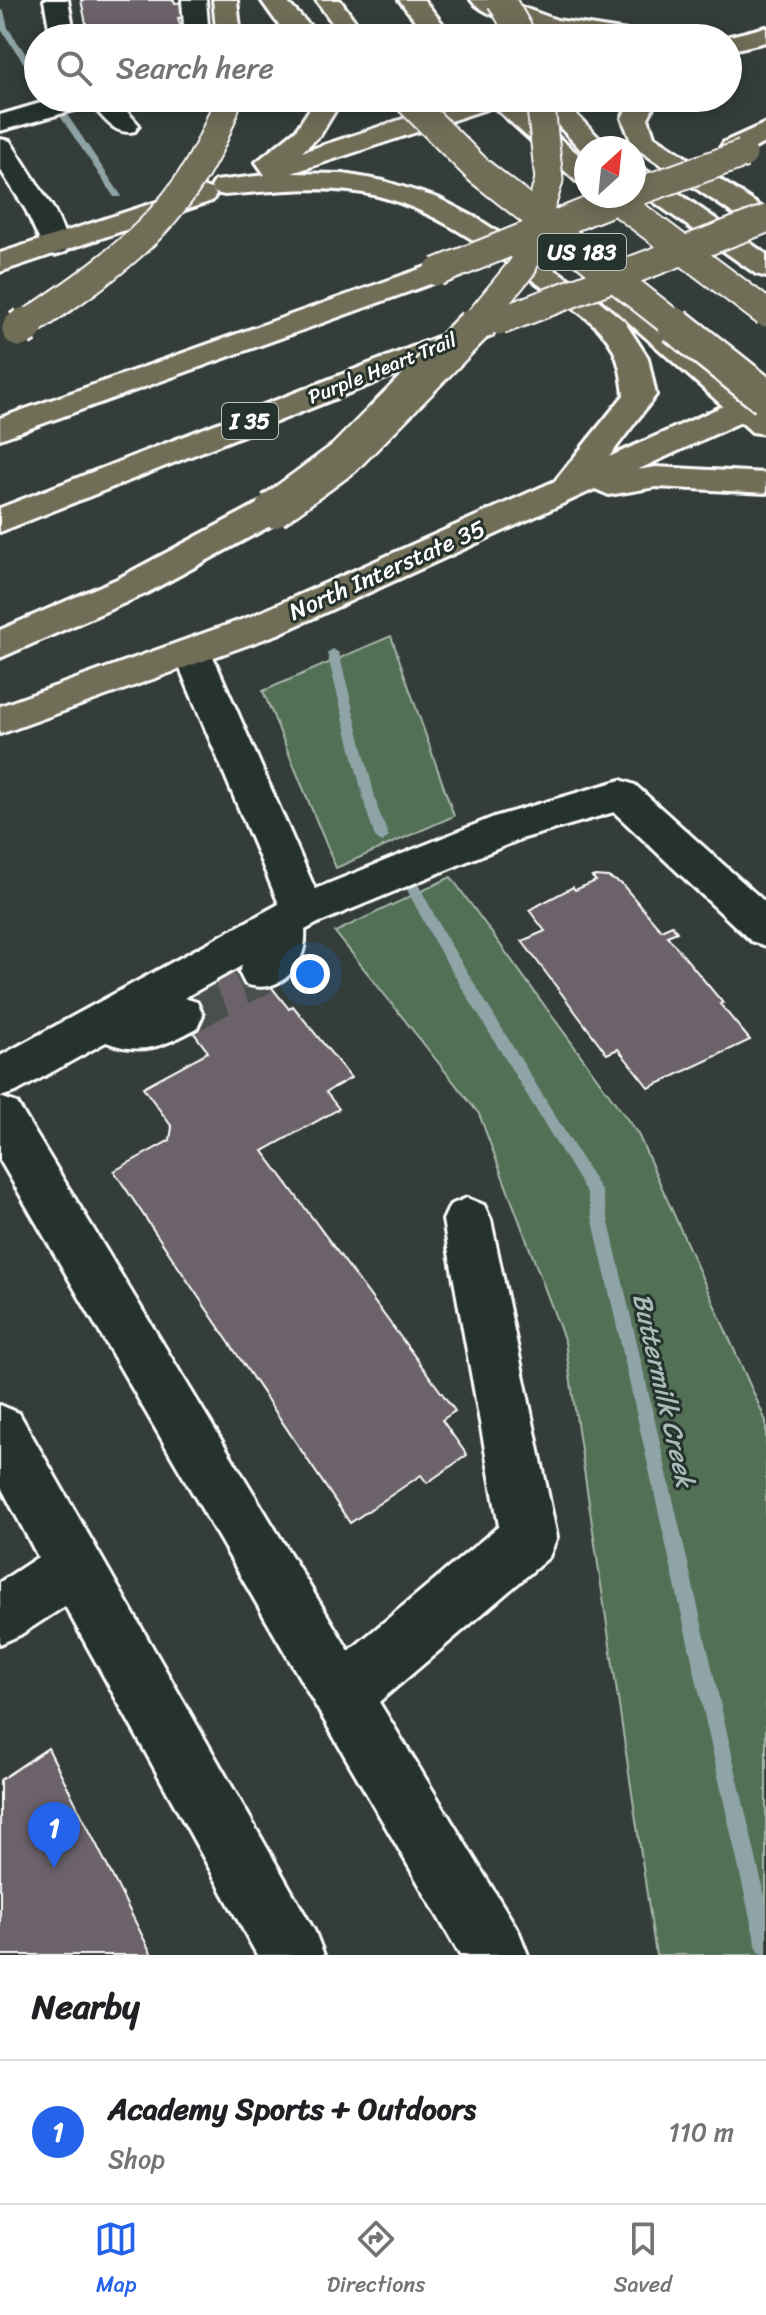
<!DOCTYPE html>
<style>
:root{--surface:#fff;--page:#f2f2f2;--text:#202124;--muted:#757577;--line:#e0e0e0;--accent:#2563eb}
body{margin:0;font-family:Sriracha,sans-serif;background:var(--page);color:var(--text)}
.compass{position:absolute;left:574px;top:136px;width:72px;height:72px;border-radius:50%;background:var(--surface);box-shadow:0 4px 20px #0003;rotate:27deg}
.you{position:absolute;left:310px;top:974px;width:28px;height:28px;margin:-20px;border:6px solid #fff;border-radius:50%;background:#1a73e8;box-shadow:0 0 0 12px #1a73e833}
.badge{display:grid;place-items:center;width:52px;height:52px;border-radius:50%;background:var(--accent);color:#fff;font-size:26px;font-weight:700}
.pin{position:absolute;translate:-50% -66px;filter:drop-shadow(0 2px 4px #0008)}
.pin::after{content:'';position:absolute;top:42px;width:28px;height:24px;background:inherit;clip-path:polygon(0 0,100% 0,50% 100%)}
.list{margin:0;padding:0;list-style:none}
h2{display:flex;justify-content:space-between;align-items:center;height:104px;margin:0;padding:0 32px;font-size:34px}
h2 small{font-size:26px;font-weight:400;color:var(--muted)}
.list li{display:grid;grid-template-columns:52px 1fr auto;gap:24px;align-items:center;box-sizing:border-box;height:144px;padding:0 32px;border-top:2px solid var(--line)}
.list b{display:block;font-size:30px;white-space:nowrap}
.list p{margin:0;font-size:26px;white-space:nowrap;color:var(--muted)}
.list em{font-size:26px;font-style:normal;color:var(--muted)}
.icon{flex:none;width:44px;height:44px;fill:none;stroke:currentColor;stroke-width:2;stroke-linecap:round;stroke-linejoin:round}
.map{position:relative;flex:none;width:766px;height:1955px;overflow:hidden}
.search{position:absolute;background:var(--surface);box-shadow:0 4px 20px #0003;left:24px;right:24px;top:24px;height:88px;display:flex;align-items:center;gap:20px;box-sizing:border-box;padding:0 28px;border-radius:44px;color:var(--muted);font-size:30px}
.sheet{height:248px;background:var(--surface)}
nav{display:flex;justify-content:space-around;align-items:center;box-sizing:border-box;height:112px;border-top:2px solid var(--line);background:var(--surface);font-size:22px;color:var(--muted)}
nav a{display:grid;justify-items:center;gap:4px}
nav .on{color:var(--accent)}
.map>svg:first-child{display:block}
.green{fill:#516f57;stroke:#a8b7ab;stroke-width:2}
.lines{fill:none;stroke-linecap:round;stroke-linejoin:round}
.stream{fill:#8fa4a6;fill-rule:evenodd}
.building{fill:#6c636b;stroke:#fff;stroke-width:2}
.minor-tunnel{stroke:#48504d;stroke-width:44;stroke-dasharray:44 22;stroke-linecap:butt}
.minor-casing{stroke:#fff;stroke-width:6}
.major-casing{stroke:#fff;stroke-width:6}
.highway-casing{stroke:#fff;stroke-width:6}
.minor{fill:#26332d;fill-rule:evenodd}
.major{fill:#716e59;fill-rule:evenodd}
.highway{fill:#716e59;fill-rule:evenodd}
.highway-bridge-far1-casing{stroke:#fff;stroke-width:31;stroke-linecap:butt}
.highway-bridge-casing{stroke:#fff;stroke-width:40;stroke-linecap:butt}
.highway-bridge-far1{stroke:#716e59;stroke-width:27}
.highway-bridge{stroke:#716e59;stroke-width:35}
.labels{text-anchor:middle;stroke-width:6;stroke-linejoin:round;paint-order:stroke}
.far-street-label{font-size:20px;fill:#fff;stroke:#26332d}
.shield{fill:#26332d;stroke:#bec2c0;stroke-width:2}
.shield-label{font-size:22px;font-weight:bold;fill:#fff}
.street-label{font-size:24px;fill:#fff;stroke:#26332d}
.water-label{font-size:26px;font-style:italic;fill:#abbbbc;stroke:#26332d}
</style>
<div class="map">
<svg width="766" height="1955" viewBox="0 0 766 1955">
<rect width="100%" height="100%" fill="#343d39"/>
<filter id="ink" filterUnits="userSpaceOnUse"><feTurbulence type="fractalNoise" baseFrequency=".0125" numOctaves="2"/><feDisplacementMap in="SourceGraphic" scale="16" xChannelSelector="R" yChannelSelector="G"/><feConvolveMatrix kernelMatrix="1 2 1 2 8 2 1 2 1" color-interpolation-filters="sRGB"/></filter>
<g filter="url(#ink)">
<path class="green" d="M391 636 454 816 336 868 263 691Z
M451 877 638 1134 766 1421V1955H656L565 1342 479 1114 335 932Z"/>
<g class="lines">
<path class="stream" d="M0 9 4 11 8 28 38 72V80H35L0 28Z
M48 98H56L121 195 120 197H114Z
M333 649 339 653 378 809 389 837 382 842 375 837 366 809 327 653Z
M412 881 417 882 446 937 602 1192 766 1901V1955L759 1952 756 1945 587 1194 436 945 405 886Z"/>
</g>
<path class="building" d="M81 0H174L175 3 186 2 191 17 178 18 184 38H89Z
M595 876 608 877 622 884 661 930 672 925 677 932 667 936 723 1003 720 1004 750 1040 649 1088 618 1049 607 1054 522 941 545 931 529 910 573 887 575 890 596 881 592 877Z
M244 952 289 1009 293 1006 351 1078 326 1092 339 1109 263 1151 455 1411 442 1420 467 1455 427 1483 421 1475 350 1523 114 1171 170 1140 172 1127 143 1087 208 1052 164 993Z
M48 1748 152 1955H0V1780Z"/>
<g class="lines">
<path class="minor-tunnel" d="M181 1015 261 972"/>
<defs>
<path id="minor" d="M44 0H68L75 38H51Z
M182 0H206L209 38H185Z
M58 98H115L139 125 135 131C115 136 105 119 92 105L0 131V115Z
M0 139 10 141 54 210 70 246 65 252 55 255 45 252 26 210 0 169Z
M192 639 205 643 211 652 315 889 494 817 621 780 635 785 766 903V946L751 941 614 812 521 839 318 923 305 930C308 965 280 996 245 984L239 972 243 965 184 998 197 1002 203 1015 197 1028C164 1046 142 1056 106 1042L16 1092 0 1097 17 1103 349 1651 499 1526 443 1220 450 1205 467 1198 484 1205 491 1220 557 1537 549 1557 379 1702 519 1932 528 1955H460L0 1160V1056L279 904 173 652 179 643Z
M0 1405 19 1413 315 1932 324 1955H257L65 1606 20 1635 0 1644V1582L38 1557 0 1485Z"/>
<path id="major" d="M261 0H285L322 38C284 38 283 31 261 0Z
M471 0H502L557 20 627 31 636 33 639 38C618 38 597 39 576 38 554 37 484 18 471 0Z
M766 27V42L728 51V38H722Z
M317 98H343L321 134 302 152 467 98H506L502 104 292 173 344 174 384 181 438 198 478 219 586 290 624 321 648 358 656 395 609 457 723 406 589 287 593 281 604 278 615 281 748 395 766 389V434L752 432 741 422 637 470 656 467 766 473V493L656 487 609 495 595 489 278 634 0 734V706L252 616 555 481 624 395C622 377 619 357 609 342 592 317 562 301 538 284 488 250 438 211 378 196 328 184 275 191 225 195L215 193 211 187 215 181 265 175 256 162 296 130Z
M532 98H560L609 148H586L585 154Z
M632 98H658L648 118 654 136 766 210V232L756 229 633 146 622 118Z
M634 167 644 169 766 254V277L756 274 634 188Z
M202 187 212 189 216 195 212 201 0 272V253Z"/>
<path id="highway" d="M213 0H237L241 38H217Z
M316 0H340L367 38H343Z
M399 0H424L454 38H429Z
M484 98H513L586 161V183L576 181Z
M766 123V142L744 154H724L720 148 724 142Z
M437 263 447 266 452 272 447 278 0 439V418Z
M481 320 492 322 496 329 492 336 0 532V508Z
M273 499 285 502 290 510 285 518 145 594 0 658V630L119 578 261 502Z"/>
</defs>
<use href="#minor" class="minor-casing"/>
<use href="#major" class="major-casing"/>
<use href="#highway" class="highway-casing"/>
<use href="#minor" class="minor"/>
<use href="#major" class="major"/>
<use href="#highway" class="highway"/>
<defs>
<path id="highway-bridge-far1" d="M501 0 523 38
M406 98 479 171 677 327
M634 193 743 154
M611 196 766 313
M437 272 626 196
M500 321 766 219
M23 327C116 264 195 211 228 98
M473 327 523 266 549 180 540 98"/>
<path id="highway-bridge" d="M675 325 766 397
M20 329 26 325
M273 510 344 458 475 325"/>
</defs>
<use href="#highway-bridge-far1" class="highway-bridge-far1-casing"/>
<use href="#highway-bridge" class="highway-bridge-casing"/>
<use href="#highway-bridge-far1" class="highway-bridge-far1"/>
<use href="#highway-bridge" class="highway-bridge"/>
</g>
</g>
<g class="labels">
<g class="far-street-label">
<text transform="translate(382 368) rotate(-22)" y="7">Purple Heart Trail</text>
</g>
<g class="shield">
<rect x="538" y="234" width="88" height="36" rx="6"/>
<rect x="222" y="403" width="56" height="36" rx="6"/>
</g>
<g class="shield-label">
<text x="582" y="260">US 183</text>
<text x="250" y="429">I 35</text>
</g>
<g class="street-label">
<text transform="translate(387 570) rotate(-24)" y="8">North Interstate 35</text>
</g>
<g class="water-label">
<text transform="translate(664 1390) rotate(77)" y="9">Buttermilk Creek</text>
</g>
</g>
</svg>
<svg class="compass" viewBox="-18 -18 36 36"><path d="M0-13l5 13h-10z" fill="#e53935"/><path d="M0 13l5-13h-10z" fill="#757577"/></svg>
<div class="you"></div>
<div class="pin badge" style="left:54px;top:1868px">1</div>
<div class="search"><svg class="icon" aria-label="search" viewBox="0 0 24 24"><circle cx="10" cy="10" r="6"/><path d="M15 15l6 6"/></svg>Search here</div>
</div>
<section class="sheet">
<h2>Nearby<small></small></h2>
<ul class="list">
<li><span class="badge">1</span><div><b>Academy Sports + Outdoors</b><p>Shop</p></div><em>110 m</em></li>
</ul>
</section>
<nav>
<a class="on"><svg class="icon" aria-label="map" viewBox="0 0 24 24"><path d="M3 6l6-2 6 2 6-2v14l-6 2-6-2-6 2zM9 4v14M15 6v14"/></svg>Map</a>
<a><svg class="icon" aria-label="directions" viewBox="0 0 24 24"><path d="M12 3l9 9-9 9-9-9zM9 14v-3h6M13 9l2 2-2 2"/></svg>Directions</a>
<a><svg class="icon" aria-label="saved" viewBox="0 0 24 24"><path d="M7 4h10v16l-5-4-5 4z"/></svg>Saved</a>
</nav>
